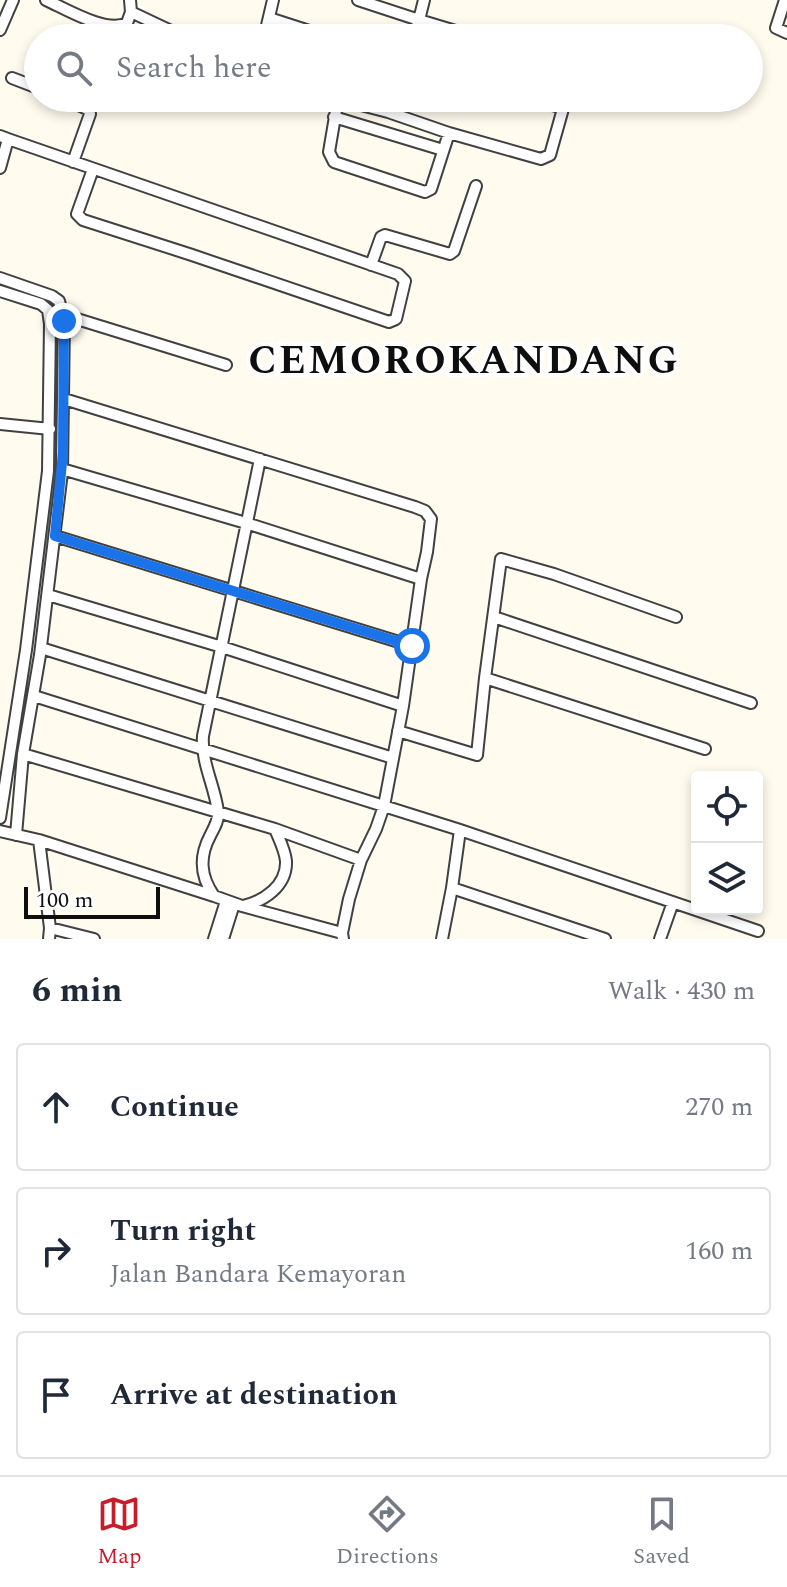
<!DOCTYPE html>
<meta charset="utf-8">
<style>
:root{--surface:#fff;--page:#f2f2f3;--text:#1f2937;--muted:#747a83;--line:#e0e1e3;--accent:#c81c2a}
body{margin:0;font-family:Spectral,serif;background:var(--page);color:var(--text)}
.controls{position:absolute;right:24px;bottom:24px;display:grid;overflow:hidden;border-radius:8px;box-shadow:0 4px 12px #0003}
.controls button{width:72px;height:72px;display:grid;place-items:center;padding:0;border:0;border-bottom:2px solid var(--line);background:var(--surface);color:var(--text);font:40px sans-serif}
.scale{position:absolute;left:24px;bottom:20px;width:136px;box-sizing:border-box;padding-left:8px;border:4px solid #0e0e0e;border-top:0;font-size:22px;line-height:28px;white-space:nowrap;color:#0e0e0e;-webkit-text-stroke:6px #fff;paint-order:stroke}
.stop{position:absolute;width:24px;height:24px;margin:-18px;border:6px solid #1a73e8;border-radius:50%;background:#fff}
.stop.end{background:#1a73e8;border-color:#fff;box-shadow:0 2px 8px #0008}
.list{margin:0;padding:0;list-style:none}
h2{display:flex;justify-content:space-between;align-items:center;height:104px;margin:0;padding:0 32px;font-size:34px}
h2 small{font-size:26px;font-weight:400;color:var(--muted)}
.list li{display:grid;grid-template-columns:52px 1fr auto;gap:24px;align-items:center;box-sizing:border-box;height:128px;margin:0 16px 16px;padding:0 16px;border:2px solid var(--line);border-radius:8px}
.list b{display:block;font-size:30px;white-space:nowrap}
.list p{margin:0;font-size:26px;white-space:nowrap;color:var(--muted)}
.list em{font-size:26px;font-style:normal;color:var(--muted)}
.icon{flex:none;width:44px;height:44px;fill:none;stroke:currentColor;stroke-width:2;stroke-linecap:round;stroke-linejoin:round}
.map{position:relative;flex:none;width:787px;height:939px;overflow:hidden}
.search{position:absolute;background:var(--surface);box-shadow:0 4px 12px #0003;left:24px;right:24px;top:24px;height:88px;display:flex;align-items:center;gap:20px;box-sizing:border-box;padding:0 28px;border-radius:44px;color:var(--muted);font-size:30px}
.sheet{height:536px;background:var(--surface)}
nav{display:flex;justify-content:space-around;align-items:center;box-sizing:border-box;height:112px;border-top:2px solid var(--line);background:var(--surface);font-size:22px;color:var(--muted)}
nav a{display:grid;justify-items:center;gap:4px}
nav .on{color:var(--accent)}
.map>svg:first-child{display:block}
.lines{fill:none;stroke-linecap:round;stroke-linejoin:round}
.street-casing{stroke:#414141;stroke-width:14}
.street{stroke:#fff;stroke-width:10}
.route{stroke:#1a73e8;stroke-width:10}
.labels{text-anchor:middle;stroke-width:8;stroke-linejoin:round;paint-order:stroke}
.district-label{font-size:40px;font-weight:bold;letter-spacing:2px;fill:#0e0e0e;stroke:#fff}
</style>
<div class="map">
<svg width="787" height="939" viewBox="0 0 787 939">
<rect width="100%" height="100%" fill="#fffbef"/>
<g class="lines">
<defs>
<path id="street" d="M46 0C66 9 107 34 127 23L131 12 130 0
M358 0 419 20 424 0
M785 0 776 28 787 33
M131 12 186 38
M269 18 331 38
M0 30 13 0
M264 38 273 0
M413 38 419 20 479 38
M12 78 38 88
M63 98 89 110 90 114 73 162
M334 98 388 112 449 133 541 159 550 155 566 98
M527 98 563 108
M338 99 329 152 334 162 425 192 431 189 449 133
M388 112 393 98
M334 117 443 150
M0 136 8 139 0 168
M8 139 398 274 405 281 396 319 389 322 192 255 83 220 77 214 93 169
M371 265 381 237 385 235 450 254 454 251 476 186
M0 278 52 296 59 301
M0 291 41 304 48 310
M64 315 226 365
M64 399 415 507 425 511 431 519 427 552 421 579 403 706 384 806 376 829 361 860
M0 424 50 429
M62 469 246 523 421 579
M55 536 412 646
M48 595 222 647 403 706
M494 617 751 703
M41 648 393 758
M485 678 705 749
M34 696 460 830 758 931
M398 731 477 755 485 678 501 559 554 574 676 617
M23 754 275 829 361 860 349 899 342 933 343 939
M0 818 26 650 48 471 50 324 48 310
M0 831 39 840 214 896 242 906 342 933
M16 835 23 754 40 655 62 472 64 321 59 301
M39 840 50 928 49 939
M452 888 605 939
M214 896C200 876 199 857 210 836 214 828 219 820 218 812 215 786 201 763 203 736L260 459
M243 906C264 901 287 886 286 861 285 850 279 839 275 829
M50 928 94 939
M214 939 226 901
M223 939 234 904
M442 939 452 888 460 830
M660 939 673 902"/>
</defs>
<use href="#street" class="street-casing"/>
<use href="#street" class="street"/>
</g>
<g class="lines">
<path class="route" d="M64 321 63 452 55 536 412 646"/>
</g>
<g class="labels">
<g class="district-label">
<text x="464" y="373">CEMOROKANDANG</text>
</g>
</g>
</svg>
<div class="controls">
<button><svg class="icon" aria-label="locate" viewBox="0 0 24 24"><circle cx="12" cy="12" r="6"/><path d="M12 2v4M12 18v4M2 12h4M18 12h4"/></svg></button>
<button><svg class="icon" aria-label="layers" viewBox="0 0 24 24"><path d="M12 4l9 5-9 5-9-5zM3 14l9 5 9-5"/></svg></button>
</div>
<div class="scale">100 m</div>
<div class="stop" style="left:412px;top:646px"></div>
<div class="stop end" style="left:64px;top:321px"></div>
<div class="search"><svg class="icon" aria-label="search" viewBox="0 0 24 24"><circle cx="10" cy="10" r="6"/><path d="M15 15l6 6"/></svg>Search here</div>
</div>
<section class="sheet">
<h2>6 min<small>Walk · 430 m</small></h2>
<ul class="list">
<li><svg class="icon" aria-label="ahead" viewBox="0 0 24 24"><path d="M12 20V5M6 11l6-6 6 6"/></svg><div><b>Continue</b></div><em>270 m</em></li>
<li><svg class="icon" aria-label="right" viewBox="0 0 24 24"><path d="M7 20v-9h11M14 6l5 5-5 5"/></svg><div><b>Turn right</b><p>Jalan Bandara Kemayoran</p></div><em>160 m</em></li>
<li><svg class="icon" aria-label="arrive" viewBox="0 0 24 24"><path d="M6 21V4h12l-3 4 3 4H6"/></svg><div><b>Arrive at destination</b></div></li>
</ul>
</section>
<nav>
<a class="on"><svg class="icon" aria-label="map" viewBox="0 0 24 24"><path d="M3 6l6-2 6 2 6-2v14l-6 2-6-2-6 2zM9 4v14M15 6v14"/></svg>Map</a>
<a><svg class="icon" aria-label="directions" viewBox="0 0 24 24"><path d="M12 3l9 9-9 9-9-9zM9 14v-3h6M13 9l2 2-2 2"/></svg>Directions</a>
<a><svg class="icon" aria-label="saved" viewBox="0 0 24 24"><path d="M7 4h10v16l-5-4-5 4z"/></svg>Saved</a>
</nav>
